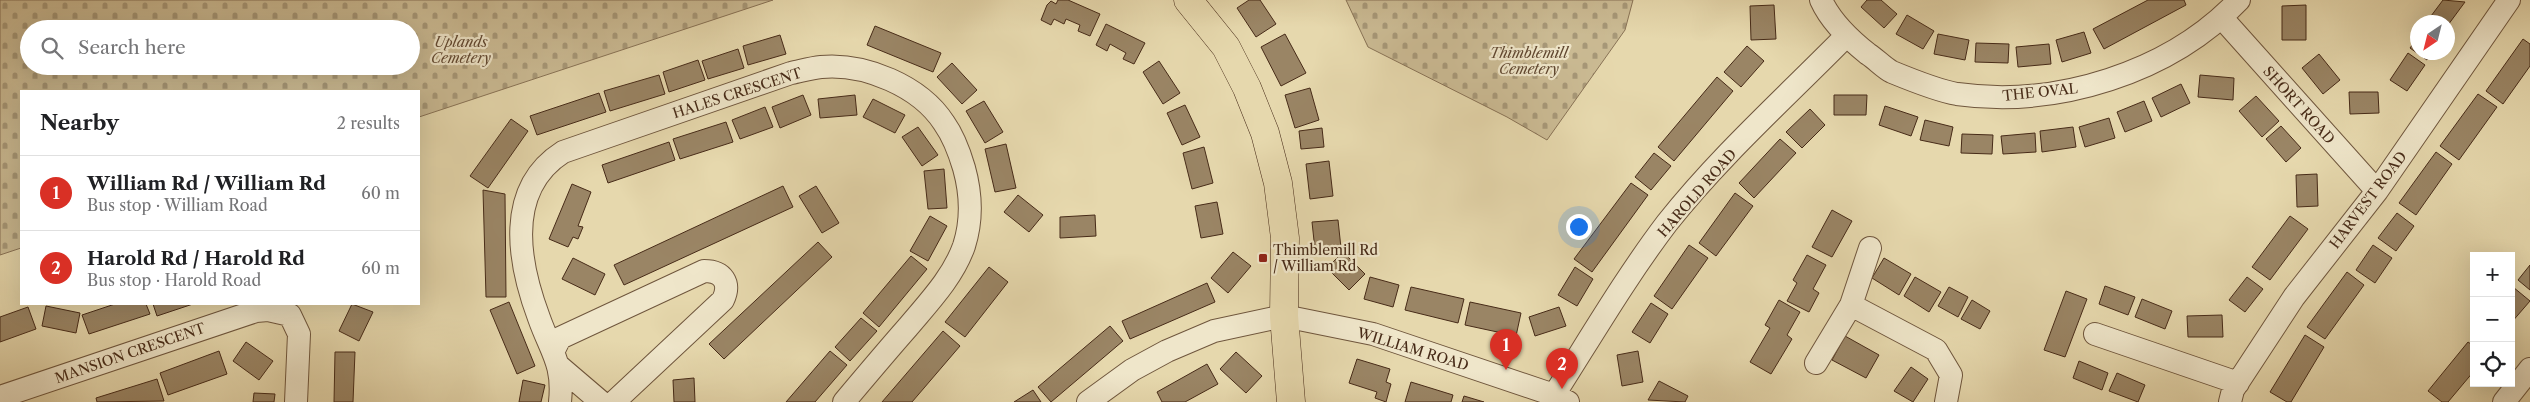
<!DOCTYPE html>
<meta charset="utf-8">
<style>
:root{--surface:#fff;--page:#f2f2f2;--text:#202124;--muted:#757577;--line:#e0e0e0;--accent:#d93025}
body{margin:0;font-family:"Libre Caslon Text",serif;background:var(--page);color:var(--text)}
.controls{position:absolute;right:15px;bottom:15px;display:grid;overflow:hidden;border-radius:0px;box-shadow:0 5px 20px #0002}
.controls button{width:45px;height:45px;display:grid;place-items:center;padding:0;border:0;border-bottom:1px solid var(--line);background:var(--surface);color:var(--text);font:25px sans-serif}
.compass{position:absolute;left:2410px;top:15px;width:45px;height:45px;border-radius:50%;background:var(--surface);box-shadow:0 5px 20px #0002;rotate:215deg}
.you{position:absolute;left:1578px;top:226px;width:18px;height:18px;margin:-12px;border:4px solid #fff;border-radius:50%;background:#1a73e8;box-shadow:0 0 0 8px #1a73e833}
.badge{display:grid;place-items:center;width:32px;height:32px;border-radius:50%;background:var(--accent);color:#fff;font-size:16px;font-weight:700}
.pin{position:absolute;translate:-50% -41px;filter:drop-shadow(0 1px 2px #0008)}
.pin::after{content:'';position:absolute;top:26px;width:18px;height:15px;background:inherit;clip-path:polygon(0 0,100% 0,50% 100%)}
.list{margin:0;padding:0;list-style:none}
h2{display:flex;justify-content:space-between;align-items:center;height:65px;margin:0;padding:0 20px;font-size:21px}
h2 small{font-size:16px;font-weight:400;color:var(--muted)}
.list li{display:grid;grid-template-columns:32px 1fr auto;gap:15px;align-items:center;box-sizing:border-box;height:75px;padding:0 20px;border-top:1px solid var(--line)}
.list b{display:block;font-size:19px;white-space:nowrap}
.list p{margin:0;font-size:16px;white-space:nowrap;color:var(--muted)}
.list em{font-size:16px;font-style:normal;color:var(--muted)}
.icon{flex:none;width:28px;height:28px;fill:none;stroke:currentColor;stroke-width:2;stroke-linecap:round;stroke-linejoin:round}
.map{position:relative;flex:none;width:2530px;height:402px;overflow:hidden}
.search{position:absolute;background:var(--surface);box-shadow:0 5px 20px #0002;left:20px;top:20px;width:400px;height:55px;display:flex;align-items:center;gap:12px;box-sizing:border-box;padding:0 18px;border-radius:28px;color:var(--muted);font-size:19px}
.panel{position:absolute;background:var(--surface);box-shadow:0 5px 20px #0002;left:20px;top:90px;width:400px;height:215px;border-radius:0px}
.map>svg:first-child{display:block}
.cemetery{fill:url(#cemetery-stones);stroke:#897356;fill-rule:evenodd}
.building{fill:#9a8565;stroke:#472b18}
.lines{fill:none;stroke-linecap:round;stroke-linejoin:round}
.minor-casing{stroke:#6f563d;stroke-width:24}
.major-casing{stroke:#472b18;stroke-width:29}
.minor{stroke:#efe6ca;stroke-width:22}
.major{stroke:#e6d8ad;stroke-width:28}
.poi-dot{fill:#8f2418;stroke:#efe6ca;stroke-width:2}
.labels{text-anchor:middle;stroke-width:4.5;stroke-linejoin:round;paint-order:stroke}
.park-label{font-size:14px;font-style:italic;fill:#614831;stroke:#efe6ca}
.street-label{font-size:14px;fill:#472b18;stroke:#efe6ca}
.poi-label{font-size:14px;fill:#472b18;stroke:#efe6ca;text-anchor:start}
</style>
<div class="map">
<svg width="2530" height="402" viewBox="0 0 2530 402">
<defs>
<pattern id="cemetery-stones" width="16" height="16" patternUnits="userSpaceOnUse" patternTransform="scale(1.25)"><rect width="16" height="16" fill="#cbbb94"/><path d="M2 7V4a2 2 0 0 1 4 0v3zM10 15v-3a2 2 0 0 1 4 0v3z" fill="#a79878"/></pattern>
</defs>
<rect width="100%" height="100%" fill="#e6d8ad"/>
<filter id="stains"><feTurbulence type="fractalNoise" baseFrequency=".004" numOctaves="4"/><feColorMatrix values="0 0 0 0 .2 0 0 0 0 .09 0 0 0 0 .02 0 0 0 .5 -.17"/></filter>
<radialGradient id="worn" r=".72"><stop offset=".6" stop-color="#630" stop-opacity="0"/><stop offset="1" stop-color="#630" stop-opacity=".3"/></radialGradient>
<path class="cemetery" d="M0 0H773L419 117V91H21V248L0 255ZM29 29H411V66H29Z
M1346 0H1633L1625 30 1547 140 1507 117 1368 47Z"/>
<path class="building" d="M1058 0H1068L1100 14 1090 36 1078 31 1080 25 1066 19 1064 24 1054 19 1051 25 1041 20 1047 5 1051 1 1056 4Z
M1249 0H1260L1276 24 1256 37 1237 8Z
M1867 0H1881L1897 14 1884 28 1861 7Z
M2148 0H2184L2186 5 2104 49 2093 29Z
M2443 0 2465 2 2448 25V22H2440L2431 16Z
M1774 5 1776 39 1751 40 1750 6Z
M2306 5V40H2282V6Z
M1907 15 1934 31 1923 49 1896 34Z
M1106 24 1145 43 1134 64 1123 59 1126 53 1110 44 1107 51 1096 45Z
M875 26 941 53 933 72 867 45Z
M2084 32 2091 53 2062 62 2056 40Z
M1285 34 1306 73 1281 86 1261 47Z
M1938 34 1969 40 1965 60 1934 54Z
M780 35 786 54 748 65 743 46Z
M2418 37V52H2433L2427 60 2410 48Z
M2523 39 2530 44V66L2503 104 2486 91Z
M1976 43 2009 44 2008 63 1975 62Z
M2049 44 2051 64 2018 67 2016 47Z
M1747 46 1764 61 1741 87 1724 72Z
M738 49 744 68 708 79 702 61Z
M2408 53 2425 65 2407 91 2390 80Z
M2319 54 2340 80 2323 94 2302 68Z
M698 60 705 80 669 92 663 72Z
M1159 61 1180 93 1163 104 1143 72Z
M952 63 977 90 962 104 937 77Z
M659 75 665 94 610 111 604 91Z
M2200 75 2234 78 2233 100 2198 97Z
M1717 77 1733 91 1674 161 1658 147Z
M2181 84 2190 103 2161 117 2152 98Z
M1310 88 1319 120 1295 128 1285 95Z
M2349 92H2378L2379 113 2350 114Z
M599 93 606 112 537 135 530 116Z
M2478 94 2497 107 2459 160 2440 146Z
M803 95 811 115 780 128 772 107Z
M855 95 857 115 820 118 818 99Z
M1834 95H1867L1866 115H1834Z
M2256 96 2279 121 2262 137 2239 111Z
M873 99 905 115 895 133 863 117Z
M984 101 1003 132 985 143 966 111Z
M2144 101 2152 121 2125 132 2117 112Z
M1185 105 1200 137 1182 145 1167 113Z
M1885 106 1918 117 1911 136 1879 125Z
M765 107 773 127 740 139 732 120Z
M1810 109 1825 125 1802 148 1786 132Z
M2109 118 2115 138 2085 147 2079 127Z
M511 119 528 131 488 188 470 176Z
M1925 120 1953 127 1949 146 1920 140Z
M726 122 733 142 680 159 673 139Z
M2281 126 2301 148 2286 162 2266 139Z
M918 127 938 155 922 166 902 137Z
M2073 127 2076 147 2042 152 2040 131Z
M1322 128 1324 147 1301 149 1299 131Z
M2035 133 2036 152 2003 154 2001 136Z
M1962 134 1993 135 1992 154 1961 153Z
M1780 139 1796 153 1754 198 1739 183Z
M669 142 675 160 608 183 602 165Z
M1006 144 1016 188 995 192 985 149Z
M1204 147 1213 183 1192 189 1183 153Z
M2436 152 2452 164 2416 215 2399 203Z
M1654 153 1671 166 1651 190 1635 177Z
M1329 161 1333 196 1310 199 1306 164Z
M944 169 947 208 928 209 924 171Z
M2317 174 2318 206 2297 207 2296 175Z
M1631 183 1648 195 1592 272 1574 259Z
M572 184 591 192 578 226 583 227 578 239 573 237 568 247 549 239Z
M783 186 793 207 624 285 614 265Z
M816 186 839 223 822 233 799 196Z
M483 190 505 194 506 297H486Z
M1735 193 1753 206 1716 256 1699 243Z
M1018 195 1043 215 1029 232 1004 212Z
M1217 202 1223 234 1201 238 1195 206Z
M1832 210 1852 221 1832 257 1812 247Z
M2397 213 2414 226 2396 251 2378 238Z
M1095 215 1096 236 1060 238V217Z
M930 216 947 226 928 261 910 251Z
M2290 216 2308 229 2270 280 2252 267Z
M1338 220 1341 248 1315 250 1312 222Z
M818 242 832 257 724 359 709 344Z
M1689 245 1708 258 1672 309 1654 296Z
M2373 245 2392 258 2375 283 2356 270Z
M1233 252 1251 266 1228 293 1211 278Z
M1343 252 1365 274 1349 290 1327 268Z
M1807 255 1826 265 1813 289 1819 293 1809 312 1787 301 1797 283 1793 280Z
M911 256 927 269 879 327 863 313Z
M573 258 605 274 595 295 562 279Z
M1884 258 1911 274 1899 295 1872 278Z
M2530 265V290L2518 280Z
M989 267 1008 282 965 337 945 322Z
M1575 267 1593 279 1577 306 1558 295Z
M2347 272 2364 285 2325 339 2307 327Z
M1370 277 1399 285 1393 307 1364 299Z
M1915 277 1941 292 1929 312 1904 296Z
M2247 277 2263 289 2245 312 2229 300Z
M1207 283 1215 302 1130 339 1122 321Z
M2105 286 2135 297 2128 315 2099 304Z
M1411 287 1464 299 1458 323 1405 310Z
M1949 287 1968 297 1958 317 1938 306Z
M2513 287 2530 301 2511 323V289Z
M2066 291 2087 299 2065 357 2044 350Z
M2142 299 2172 311 2165 329 2135 317Z
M1779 300 1800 312 1787 335 1792 339 1771 374 1750 362 1770 328 1765 325Z
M1972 300 1990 311 1980 329 1961 319Z
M509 302 535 366 517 374 490 310Z
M1470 302 1521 313 1516 336 1465 325Z
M1651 303 1668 314 1650 343 1632 332Z
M115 304H146L150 314 89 334 82 315Z
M153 304H193L157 316Z
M352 304 373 312 359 341 339 331Z
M46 306 80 313 76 333 42 326Z
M28 307 36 329 0 342V317Z
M1559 307 1566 326 1535 336 1529 317Z
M2222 315 2223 337H2188L2187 316Z
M861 318 877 331 850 361 835 347Z
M1110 326 1123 341 1051 402 1038 387Z
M943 331 960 346 912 402H882Z
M2305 335 2324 347 2291 402H2287L2270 392Z
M1845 336 1879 355 1866 378 1832 360Z
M246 342 273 361 259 380 233 361Z
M2468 342 2474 346V371L2448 402H2442L2428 391Z
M219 351 227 374 168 395 160 373Z
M830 351 847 365 815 402H786Z
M1638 351 1643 382 1622 386 1617 355Z
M335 352H355L353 402H334Z
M1236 352 1262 376 1246 393 1220 369Z
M1357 359 1390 369 1386 382 1391 384 1386 402 1375 398 1377 392 1349 383Z
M2079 361 2108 373 2102 390 2073 378Z
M1207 364 1218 384 1185 402H1162L1157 392Z
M1911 367 1928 379 1913 402 1894 391Z
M2117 373 2145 385 2138 402 2109 391Z
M694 378 695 402H674L673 380Z
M157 379 164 401 97 402 96 398Z
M523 380 545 385 541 402H519Z
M1659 381 1688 396 1685 402 1648 400Z
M1411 382 1453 395 1451 402H1405Z
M1033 390 1041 402H1014Z
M254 393 275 394 274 402H253Z
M1464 396 1484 402H1462Z"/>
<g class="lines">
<defs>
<path id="minor" d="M1821 0C1831 22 1849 39 1868 54 1876 59 1884 68 1892 72 1909 79 1939 91 1957 94 2056 108 2170 73 2239 0
M2222 18 2377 191
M1851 305 1936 350 1951 375 1946 402
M2095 334 2238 383
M553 352 560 338 704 271C723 271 731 283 723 300L614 402
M1816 363 1851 305 1870 248
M560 367 601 402
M1554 395C1591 337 1626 277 1667 223 1720 156 1786 97 1846 36
M0 397 256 311 268 310 290 315 299 334 296 402
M560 402C564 364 551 352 539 318 518 262 505 189 563 152L791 73C801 71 811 68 821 67 865 63 920 86 944 123 954 137 959 151 964 168 971 193 972 221 964 246 953 277 929 302 908 327 886 352 865 377 844 402
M1088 402 1132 370 1167 351 1214 331 1284 316 1373 334 1554 395 1568 402
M2230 402 2233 390 2294 297 2377 191 2509 0
M2504 402 2530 369"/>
<path id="major" d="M1188 0 1226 47 1247 88 1265 133 1278 183 1285 238 1284 316 1291 402"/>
</defs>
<use href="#minor" class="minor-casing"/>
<use href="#major" class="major-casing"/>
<use href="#minor" class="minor"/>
<use href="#major" class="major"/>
</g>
<rect class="poi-dot" x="1258" y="253" width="10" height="10" rx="2.5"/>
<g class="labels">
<g class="park-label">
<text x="461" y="47">Uplands<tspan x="461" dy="16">Cemetery</tspan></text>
<text x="1529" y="58">Thimblemill<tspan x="1529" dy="16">Cemetery</tspan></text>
</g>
<g class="street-label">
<text transform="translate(2040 92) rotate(-6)" y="5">THE OVAL</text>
<text transform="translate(737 93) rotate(-18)" y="5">HALES CRESCENT</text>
<text transform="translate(2299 105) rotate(48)" y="5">SHORT ROAD</text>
<text transform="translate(1697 193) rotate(-49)" y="5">HAROLD ROAD</text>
<text transform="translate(2368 200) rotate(-53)" y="5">HARVEST ROAD</text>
<text transform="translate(1413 349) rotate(17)" y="5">WILLIAM ROAD</text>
<text transform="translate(130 353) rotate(-19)" y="5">MANSION CRESCENT</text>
</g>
<g class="poi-label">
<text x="1273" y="255">Thimblemill Rd<tspan x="1273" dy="16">/ William Rd</tspan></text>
</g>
</g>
<rect width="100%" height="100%" filter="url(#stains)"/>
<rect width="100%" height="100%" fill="url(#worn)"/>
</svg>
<div class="controls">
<button>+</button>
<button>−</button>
<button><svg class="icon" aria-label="locate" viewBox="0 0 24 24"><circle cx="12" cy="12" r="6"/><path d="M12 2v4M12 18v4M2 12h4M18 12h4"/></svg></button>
</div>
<svg class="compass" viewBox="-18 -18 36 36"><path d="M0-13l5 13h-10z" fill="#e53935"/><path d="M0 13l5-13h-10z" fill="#757577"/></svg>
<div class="you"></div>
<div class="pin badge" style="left:1506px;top:370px">1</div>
<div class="pin badge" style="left:1562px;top:389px">2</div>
<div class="search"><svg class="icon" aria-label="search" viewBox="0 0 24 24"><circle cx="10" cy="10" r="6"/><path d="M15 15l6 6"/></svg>Search here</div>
<section class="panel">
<h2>Nearby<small>2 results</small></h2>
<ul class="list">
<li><span class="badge">1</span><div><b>William Rd / William Rd</b><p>Bus stop · William Road</p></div><em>60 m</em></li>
<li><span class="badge">2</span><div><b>Harold Rd / Harold Rd</b><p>Bus stop · Harold Road</p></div><em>60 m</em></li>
</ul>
</section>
</div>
